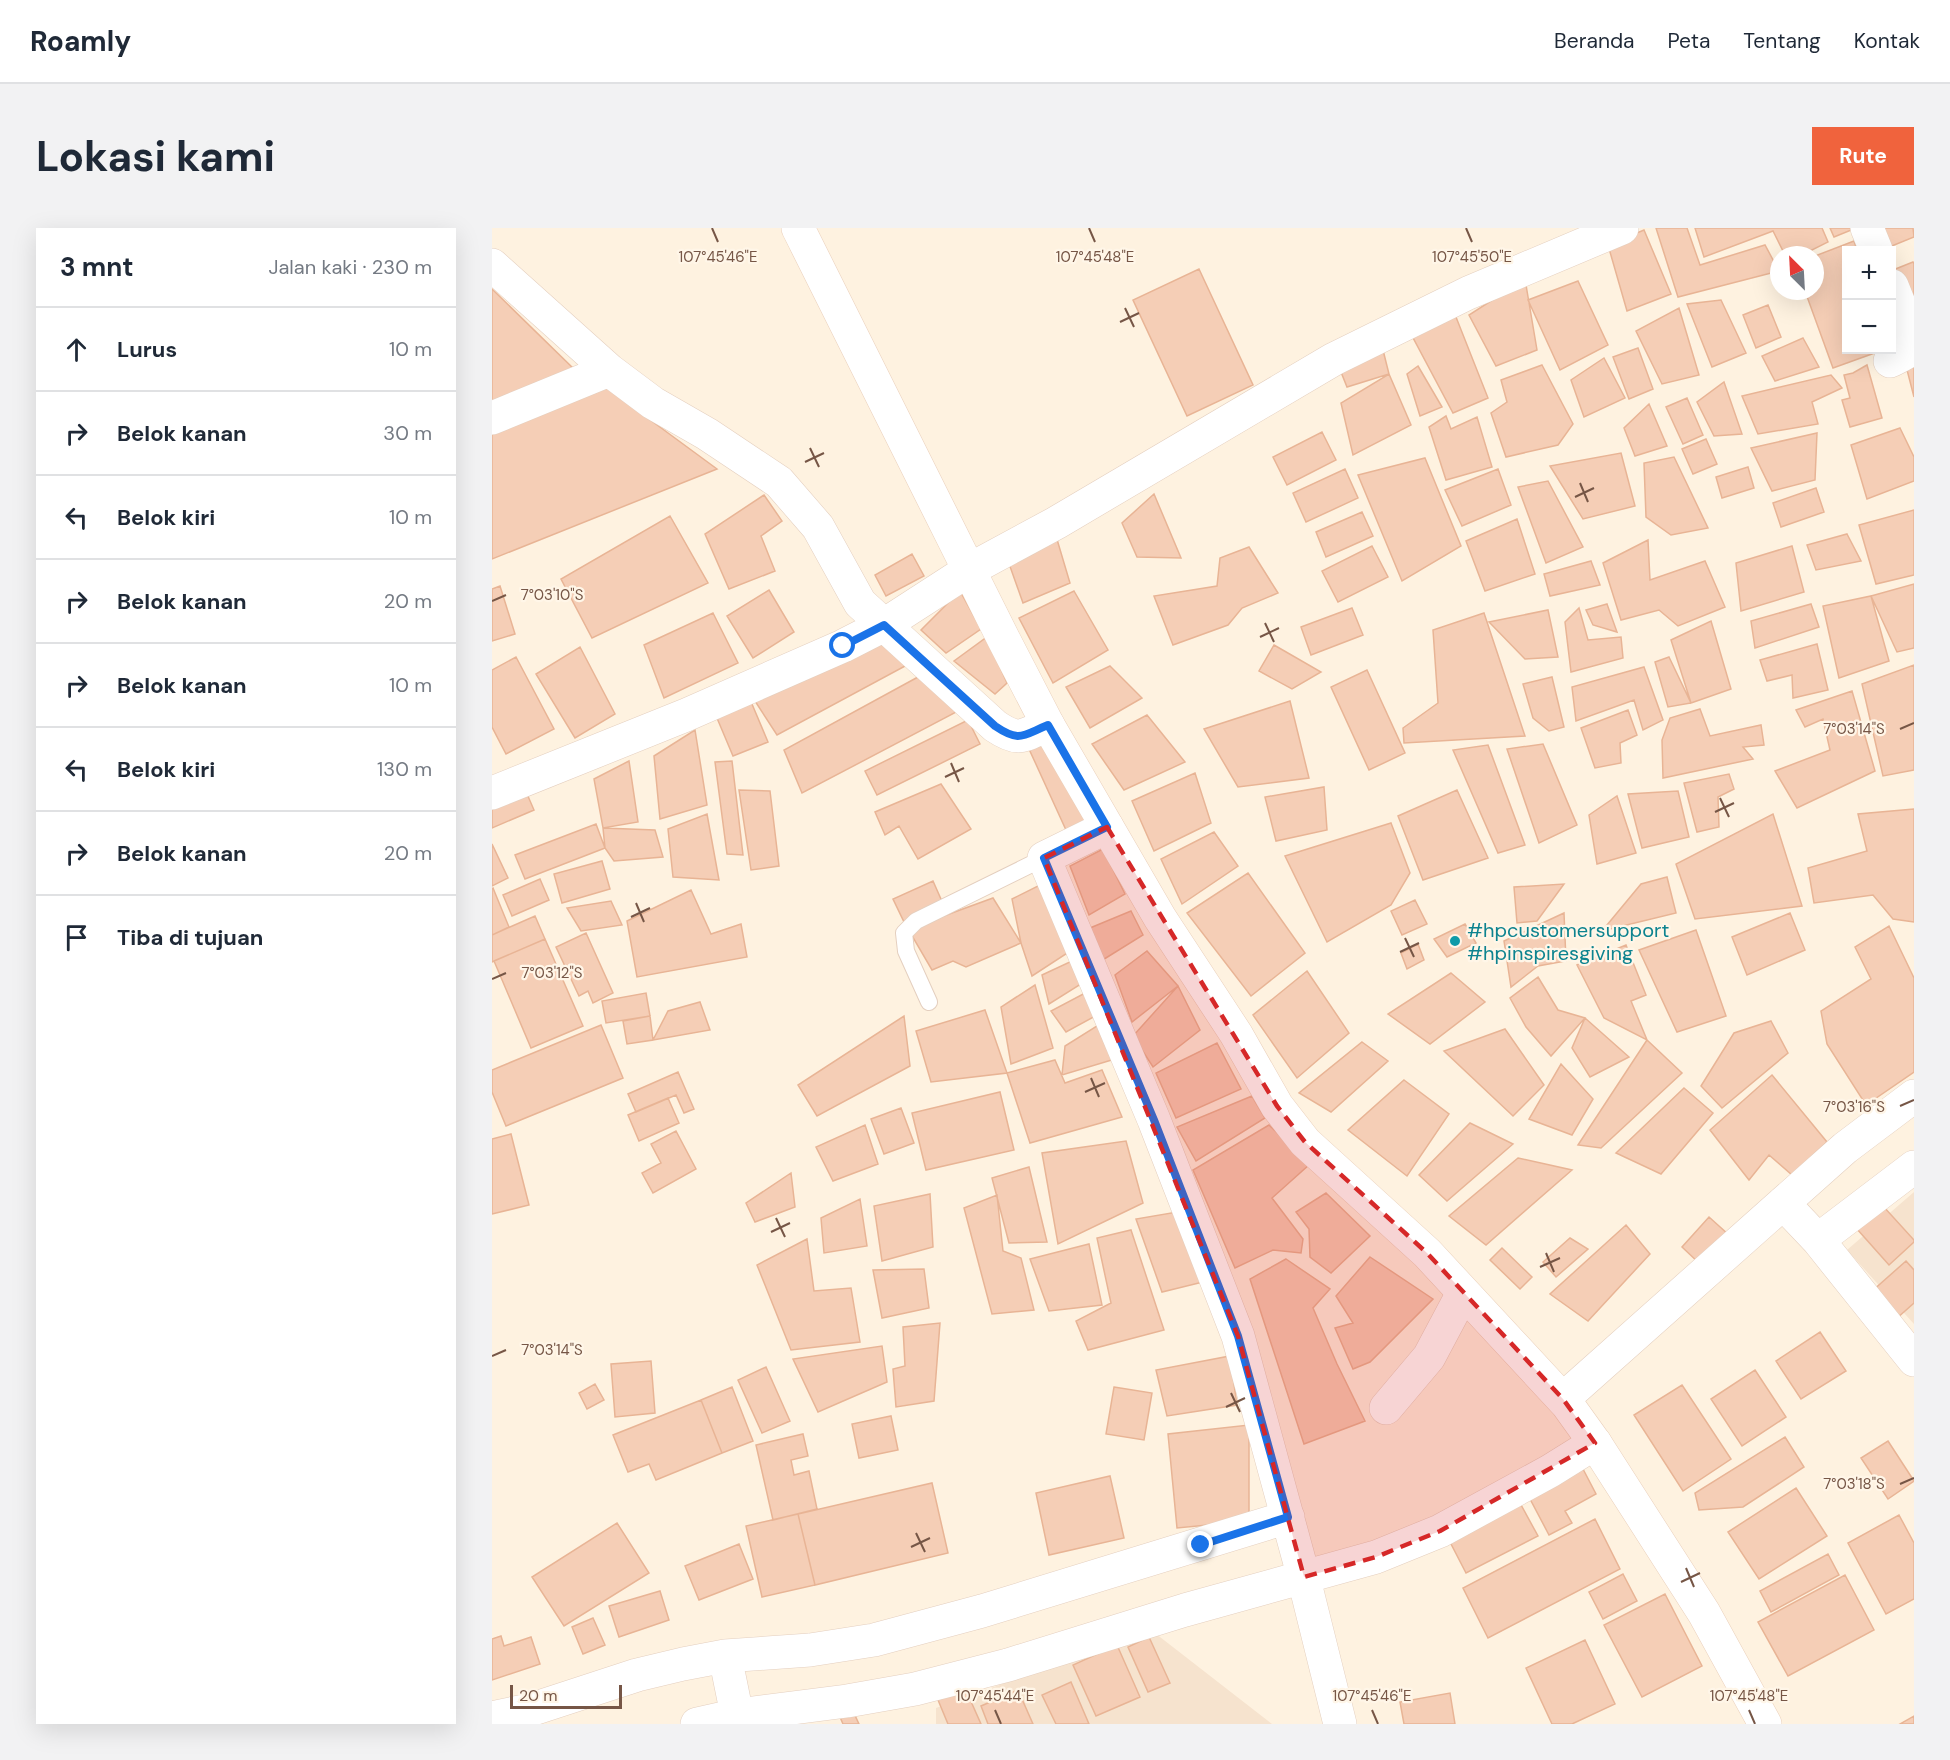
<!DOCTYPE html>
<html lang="id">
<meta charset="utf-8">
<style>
:root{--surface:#fff;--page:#f2f2f3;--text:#1f2937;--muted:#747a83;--line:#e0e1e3;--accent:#f0633d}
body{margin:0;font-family:"DM Sans",sans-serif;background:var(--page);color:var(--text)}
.controls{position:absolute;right:18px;top:18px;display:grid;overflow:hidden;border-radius:0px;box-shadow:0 6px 24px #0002}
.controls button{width:54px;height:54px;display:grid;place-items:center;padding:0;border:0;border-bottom:2px solid var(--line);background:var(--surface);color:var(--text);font:30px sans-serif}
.compass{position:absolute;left:1278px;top:18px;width:54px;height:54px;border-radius:50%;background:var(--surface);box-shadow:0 6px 24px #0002;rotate:336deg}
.scale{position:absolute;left:18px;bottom:15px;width:112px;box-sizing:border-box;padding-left:6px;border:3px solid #765646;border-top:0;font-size:16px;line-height:21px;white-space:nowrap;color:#765646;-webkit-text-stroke:4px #fff6e8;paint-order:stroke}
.stop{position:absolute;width:18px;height:18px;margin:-14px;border:4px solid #1a73e8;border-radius:50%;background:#fff}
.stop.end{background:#1a73e8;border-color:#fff;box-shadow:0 2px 6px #0008}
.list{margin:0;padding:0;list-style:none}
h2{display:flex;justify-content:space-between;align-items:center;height:78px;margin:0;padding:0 24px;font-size:26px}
h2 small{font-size:20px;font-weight:400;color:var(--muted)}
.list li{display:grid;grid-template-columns:39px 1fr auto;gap:18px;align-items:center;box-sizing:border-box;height:84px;padding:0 24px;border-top:2px solid var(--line)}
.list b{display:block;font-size:22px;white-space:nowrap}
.list em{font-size:20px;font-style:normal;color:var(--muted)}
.icon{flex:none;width:33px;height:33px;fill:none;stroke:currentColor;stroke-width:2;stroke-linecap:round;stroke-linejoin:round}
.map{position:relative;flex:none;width:1422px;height:1496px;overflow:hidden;border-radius:0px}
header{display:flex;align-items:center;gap:36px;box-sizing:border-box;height:84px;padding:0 30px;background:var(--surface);border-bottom:2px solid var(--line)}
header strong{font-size:28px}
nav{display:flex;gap:33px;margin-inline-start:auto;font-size:21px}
.intro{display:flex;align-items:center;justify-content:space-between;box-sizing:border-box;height:144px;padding:0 36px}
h1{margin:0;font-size:42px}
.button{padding:15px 27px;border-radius:0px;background:var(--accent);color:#fff;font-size:21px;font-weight:700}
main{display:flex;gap:36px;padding:0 36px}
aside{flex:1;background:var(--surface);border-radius:0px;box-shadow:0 6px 24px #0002}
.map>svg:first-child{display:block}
.residential{fill:#f6e3ce}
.building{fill:#f5ceb6;stroke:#e8b495;stroke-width:1.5}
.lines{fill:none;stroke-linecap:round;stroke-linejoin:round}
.lane-casing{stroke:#e4cfbf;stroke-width:18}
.street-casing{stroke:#e4cfbf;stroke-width:34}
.secondary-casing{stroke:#ead0bb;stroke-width:34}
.lane{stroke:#fff;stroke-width:16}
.street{stroke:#fff;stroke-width:33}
.secondary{stroke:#fff;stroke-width:33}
.route{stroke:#1a73e8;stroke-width:8}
.marked{fill:#d62828;fill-opacity:0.2;stroke:#d62828;stroke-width:4.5;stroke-dasharray:12 8;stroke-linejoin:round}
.ticks{fill:none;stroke:#765646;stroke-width:2}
.culture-dot{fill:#0f9aa8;stroke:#fff6e8;stroke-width:2}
.labels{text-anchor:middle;stroke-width:4.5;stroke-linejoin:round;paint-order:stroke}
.culture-label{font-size:20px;fill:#0d838f;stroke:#fff6e8;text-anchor:start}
.ticks-label{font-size:15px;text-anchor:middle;fill:#765646;stroke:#fff6e8;stroke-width:4.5;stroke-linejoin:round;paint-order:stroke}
</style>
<header>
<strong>Roamly</strong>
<nav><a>Beranda</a><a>Peta</a><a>Tentang</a><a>Kontak</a></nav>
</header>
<div class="intro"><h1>Lokasi kami</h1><a class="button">Rute</a></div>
<main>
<aside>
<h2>3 mnt<small>Jalan kaki · 230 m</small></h2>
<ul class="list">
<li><svg class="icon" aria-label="ahead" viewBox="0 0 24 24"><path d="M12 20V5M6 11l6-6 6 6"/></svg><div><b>Lurus</b></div><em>10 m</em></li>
<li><svg class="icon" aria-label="right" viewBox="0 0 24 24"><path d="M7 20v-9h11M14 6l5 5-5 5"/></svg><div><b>Belok kanan</b></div><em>30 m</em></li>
<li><svg class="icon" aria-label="left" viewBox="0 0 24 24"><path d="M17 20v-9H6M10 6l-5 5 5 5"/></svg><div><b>Belok kiri</b></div><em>10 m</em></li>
<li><svg class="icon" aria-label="right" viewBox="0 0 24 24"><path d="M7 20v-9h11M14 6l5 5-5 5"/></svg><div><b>Belok kanan</b></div><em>20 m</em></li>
<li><svg class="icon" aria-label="right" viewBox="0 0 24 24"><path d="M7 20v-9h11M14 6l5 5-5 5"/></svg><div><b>Belok kanan</b></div><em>10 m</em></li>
<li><svg class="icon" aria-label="left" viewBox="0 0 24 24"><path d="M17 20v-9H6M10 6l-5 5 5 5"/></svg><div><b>Belok kiri</b></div><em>130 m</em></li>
<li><svg class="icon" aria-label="right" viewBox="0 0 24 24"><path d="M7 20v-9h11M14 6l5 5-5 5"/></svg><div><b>Belok kanan</b></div><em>20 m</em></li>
<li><svg class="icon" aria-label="arrive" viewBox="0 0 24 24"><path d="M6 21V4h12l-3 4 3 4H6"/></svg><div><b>Tiba di tujuan</b></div></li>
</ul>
</aside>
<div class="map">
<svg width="1422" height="1496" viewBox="0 0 1422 1496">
<rect width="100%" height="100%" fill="#fef2e0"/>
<path class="residential" d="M1422 964V1096L1355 1022Z
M659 1402 780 1496H444V1480Z"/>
<path class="building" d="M1164 0H1195L1208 37 1273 17 1287 43 1186 69Z
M1203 0H1330L1336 14 1310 27H1293L1281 3 1212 29Z
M1338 0H1364L1342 9Z
M1381 0H1421L1422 9 1390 22Z
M1152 2 1179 66 1135 83 1116 17Z
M1362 13 1365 22H1354V122H1391L1341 140 1313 63H1323V28Z
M1421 34 1422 36V91L1401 42Z
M707 41 761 157 695 188 641 72Z
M1033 51 1045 122 1004 138 977 87Z
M1086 53 1116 117 1068 142 1036 72Z
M0 61 85 144 0 179Z
M1229 72 1254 125 1220 139 1195 76Z
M1276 77 1289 109 1264 120 1251 87Z
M1187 80 1207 147 1170 156 1144 103Z
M962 84 996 170 961 185 918 104Z
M1311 110 1327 139 1283 153 1270 128Z
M890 118 897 146 855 159 847 139Z
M1146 120 1161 161 1137 171 1121 129Z
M1112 130 1133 170 1092 189 1079 152Z
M1422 135V169L1414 138Z
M1050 137 1081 196 1066 217 1014 229 999 185 1015 174 1009 152Z
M1375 137 1390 190 1358 199 1350 172 1358 170 1352 147 1361 145Z
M926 138 950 179 928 188 915 146Z
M897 146 919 197 861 227 849 175Z
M1339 147 1350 160 1320 174 1326 196 1266 206 1250 168Z
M1232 154 1250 206 1222 208 1205 174Z
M108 155 225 241 0 331V203Z
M1195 170 1211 207 1191 216 1174 179Z
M1157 176 1175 218 1143 228 1132 200Z
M954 188 959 201 985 189 1000 239 954 252 937 199Z
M1408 200 1422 229V253L1375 271 1359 217Z
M830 204 844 232 795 257 781 229Z
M1325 205 1323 252 1280 263 1259 220Z
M1214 211 1225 236 1201 246 1190 221Z
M1129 225 1143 278 1091 291 1058 238Z
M1182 229 1216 300 1179 307 1154 289 1152 235Z
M933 230 969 318 910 353 866 247Z
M1256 239 1262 260 1230 270 1224 249Z
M853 241 866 270 814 294 801 265Z
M1006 241 1019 277 970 298 953 262Z
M1056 253 1091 319 1054 335 1026 259Z
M1324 260 1332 284 1289 299 1281 275Z
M662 266 689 330 645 329 630 295Z
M272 267 290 293 269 308 283 343 237 361 213 306Z
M1422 282V347L1384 356 1367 297Z
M870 284 881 308 834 329 824 304Z
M178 288 216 355 100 410 69 351Z
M1025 291 1043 346 993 363 974 313Z
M1355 306 1369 333 1324 342 1315 317Z
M564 308 578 355 531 375 515 330Z
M1156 312 1158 352 1213 333 1233 379 1186 398 1167 382 1129 392 1111 335Z
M880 318 896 349 846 374 830 343Z
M1300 318 1312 364 1249 383 1244 335Z
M757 319 786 365 750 380 736 397 681 417 662 368 725 358 728 330Z
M420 326 432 348 394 368 383 347Z
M1099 333 1108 357 1058 368 1052 346Z
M1422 356V420L1405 424 1379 368Z
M8 358 23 406 0 413V361Z
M277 362 302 404 261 430 235 388Z
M468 363 489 401 454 425 429 402Z
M582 363 616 422 561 455 527 390Z
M1379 368 1397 433 1347 450 1331 378Z
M1115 376 1125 404 1101 397 1094 382Z
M1319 376 1327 399 1263 420 1259 393Z
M860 380 871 407 819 427 809 399Z
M1087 380 1096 412 1129 409 1131 430 1079 444 1073 394Z
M1056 382 1066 429 1033 431 997 394Z
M221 385 246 435 172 470 152 417Z
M992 385 1033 508 912 515 911 500 946 475 941 402Z
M1219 393 1239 461 1199 475 1179 412Z
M495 409 515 455 503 466 462 433Z
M392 410 415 437 285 507 263 473Z
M1325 416 1336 462 1301 470 1300 447 1275 453 1268 432Z
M782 417 829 444 800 461 767 443Z
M88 419 123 486 83 510 44 446Z
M24 429 62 501 14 526 0 499V442Z
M1177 429 1199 475 1176 479 1163 434Z
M1422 437V542L1391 548 1370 456Z
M618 438 650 470 598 500 574 459Z
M1152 439 1171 492 1151 502 1142 472 1084 493 1080 459Z
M875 442 913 525 877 542 839 459Z
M426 449 470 481 310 565 292 522Z
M1060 449 1072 499 1057 503 1041 490 1031 456Z
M1360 463 1383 543 1305 580 1283 543 1338 522 1331 491 1313 499 1304 482Z
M257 469 276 514 241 528 222 483Z
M798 473 817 550 746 559 712 501Z
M1208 481 1218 508 1269 497 1272 517 1251 519 1261 531 1171 550 1170 512 1178 490Z
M1136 482 1145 507 1128 515 1129 535 1103 540 1089 500Z
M655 487 693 534 632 562 600 516Z
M476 492 488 516 385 567 373 543Z
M556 499 598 591 574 602 532 510Z
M203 502 215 577 168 591 162 528Z
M1051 516 1085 597 1047 615 1015 521Z
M996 517 1033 617 1006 625 961 522Z
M137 533 146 594 111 600 102 551Z
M240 533 251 627 235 626 223 534Z
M703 545 719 595 662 623 640 573Z
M1237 546 1242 561 1226 569 1227 599 1205 604 1192 555Z
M449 556 479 601 426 631 407 598 393 607 383 584Z
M32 559 42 582 0 600V572Z
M832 559 835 602 784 613 773 569Z
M247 562 278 563 287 638 259 642Z
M965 562 996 630 931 652 906 588Z
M1186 563 1197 609 1150 620 1136 566Z
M1125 568 1144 625 1105 636 1097 587Z
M1422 581V694L1401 691 1381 667 1322 675 1316 640 1375 623 1366 586Z
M215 586 227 652 181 649 176 601Z
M1281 586 1310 678 1203 691 1184 636Z
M899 595 918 645 899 677 835 714 793 628Z
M104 596 113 620 33 651 23 627Z
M111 600 163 602 171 629 122 633 113 620Z
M722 604 746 638 690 676 669 631Z
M0 616 16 650 0 658Z
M611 621 633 666 597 687 578 638Z
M110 633 118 661 70 675 62 646Z
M756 645 813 725 759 768 695 685Z
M1175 649 1184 685 1110 703 1149 656Z
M48 651 57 672 20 688 11 667Z
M441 653 452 678 413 696 401 671Z
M1072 656 1045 693 1025 695 1022 659Z
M548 657 580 722 540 748 529 715 520 671Z
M1 660 17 699 0 707V661Z
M199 662 219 706 249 696 255 729 145 749 135 693Z
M501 670 529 715 474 739 461 733 440 742 416 701Z
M923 672 935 696 910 707 899 683Z
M119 673 130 697 89 703 75 680Z
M639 683 651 707 609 733 598 700Z
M1072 685 1074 733 1046 738 1019 759 1012 713Z
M1298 685 1313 722 1255 747 1240 709Z
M43 688 53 711 0 734V707Z
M973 696 984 715 955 729 942 711Z
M1397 698 1422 750V844L1374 877 1335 816 1329 783 1379 751 1363 719Z
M1204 702 1234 788 1185 804 1147 722Z
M94 705 121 765 101 775 96 763 87 768 64 719Z
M53 711 91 798 39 820 2 733Z
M926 716 932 732 915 741 909 725Z
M1134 717 1154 767 1139 773 1155 812 1112 790 1085 737Z
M655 723 686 758 640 794 623 747Z
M582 732 589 756 557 776 550 747Z
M815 743 857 805 805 850 761 787Z
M959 745 993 774 938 816 896 786Z
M1046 749 1066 782 1093 790 1059 828 1034 799 1018 770Z
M543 757 561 820 519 836 509 779Z
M686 758 708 802 661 839 641 808Z
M595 764 607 786 574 804 559 783Z
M154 765 158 788 114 795 110 773Z
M208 774 218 802 161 812 176 783Z
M493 782 515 845 439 854 424 803Z
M158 788 161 812 135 816 131 793Z
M412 788 418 838 325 888 306 857Z
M1093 790 1137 829 1098 849 1080 820Z
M1279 793 1296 825 1230 880 1209 858 1242 805Z
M608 796 623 831 570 847 573 818Z
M109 797 131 850 14 898 0 864V842Z
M1013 801 1052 857 1021 888 952 823Z
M1155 812 1190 845 1109 920 1086 917Z
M870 814 896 833 839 884 807 865Z
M725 815 749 861 684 890 664 845Z
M563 832 573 855 610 842 630 889 538 915 515 845Z
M1069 836 1101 871 1080 907 1037 891Z
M186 844 202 881 192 885 184 867 144 884 136 866Z
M1280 847 1335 914 1300 947 1277 927 1257 952 1218 902Z
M912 852 957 886 915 948 856 902Z
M1192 860 1221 885 1169 946 1124 925Z
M508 864 522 922 434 942 420 885Z
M760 868 773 890 704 933 685 899Z
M176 870 187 895 147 913 136 887Z
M409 880 422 915 392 926 379 891Z
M978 895 1021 916 955 973 927 947Z
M373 897 386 936 341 953 324 919Z
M777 897 818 936 780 970 811 1011 809 1025 781 1022 743 1040 701 942Z
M184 903 204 941 161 965 150 945 169 935 159 916Z
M19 906 37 977 0 986V911Z
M634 913 651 975 566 1016 550 925Z
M1026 930 1080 942 994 1017 957 988Z
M537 939 555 1014 517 1015 500 950Z
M299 945 303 979 263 994 254 975Z
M834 965 878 1008 839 1045 818 1029 817 1001 804 984Z
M438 966 441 1019 390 1033 382 978Z
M505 967 511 1023 529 1030 542 1082 500 1086 472 980Z
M368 971 375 1018 332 1025 329 990Z
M1391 978 1422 1012V1014L1397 1037 1365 1001Z
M685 984 711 1054 670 1064 644 991Z
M1217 989 1237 1007 1209 1037 1190 1019Z
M1134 997 1158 1026 1096 1093 1058 1066Z
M639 1002 672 1102 596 1122 584 1093 619 1075 605 1010Z
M1078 1010 1096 1021 1064 1049 1051 1034Z
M315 1011 322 1063 359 1060 368 1114 299 1122 265 1037Z
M597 1016 610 1077 557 1083 538 1031Z
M1010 1020 1040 1049 1028 1061 998 1032Z
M878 1029 941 1071 878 1134 861 1141 843 1100 861 1095 844 1068Z
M794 1031 838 1061 821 1080 845 1136 873 1193 812 1216 758 1051Z
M1414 1033 1422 1042V1075L1404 1091 1379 1064Z
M432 1041 437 1080 390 1090 381 1042Z
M448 1095 442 1173 404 1179 401 1141 413 1138 411 1099Z
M1328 1104 1354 1143 1309 1171 1284 1133Z
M390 1118 395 1154 326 1184 301 1131Z
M738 1128 745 1177 675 1188 664 1142Z
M159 1133 163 1185 123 1189 119 1136Z
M274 1139 298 1193 270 1205 246 1152Z
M1263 1142 1294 1189 1250 1218 1219 1171Z
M103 1156 112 1172 95 1181 87 1165Z
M1190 1157 1239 1231 1191 1263 1142 1187Z
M240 1159 261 1213 230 1225 209 1172Z
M622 1159 660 1165 652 1212 614 1206Z
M209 1172 230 1225 164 1252 157 1236 136 1244 121 1207Z
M399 1188 406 1222 367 1230 360 1196Z
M757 1197V1293L685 1300 676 1206Z
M311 1206 316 1228 299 1232 302 1247 317 1243 325 1281 281 1292 264 1217Z
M1293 1209 1312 1239 1251 1279 1207 1282 1203 1265Z
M1396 1213 1422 1253 1396 1271 1369 1230Z
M1091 1241 1104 1266 1073 1283 1080 1295 1057 1307 1037 1269Z
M618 1248 632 1310 557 1327 544 1265Z
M440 1255 456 1325 323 1357 306 1286Z
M1304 1260 1335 1308 1267 1351 1236 1304Z
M1028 1275 1046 1308 974 1345 957 1312Z
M306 1286 323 1357 270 1369 254 1298Z
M1407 1287 1422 1315V1371L1394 1386 1356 1315Z
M1103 1291 1128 1341 996 1410 971 1360Z
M125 1295 157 1345 72 1398 40 1349Z
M247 1316 261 1351 207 1372 193 1338Z
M1336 1326 1347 1347 1279 1384 1268 1363Z
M1131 1346 1145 1373 1111 1391 1097 1364Z
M1353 1347 1382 1402 1296 1448 1266 1394Z
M168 1363 177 1392 127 1409 117 1378Z
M1173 1366 1210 1438 1150 1469 1112 1397Z
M101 1390 113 1417 91 1426 80 1399Z
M9 1408 12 1418 39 1409 48 1436 0 1452V1411Z
M657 1409 678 1455 656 1464 636 1419Z
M1093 1412 1123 1476 1080 1496H1060L1034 1440Z
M625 1417 648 1469 604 1488 581 1437Z
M579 1454 597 1496H564L550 1467Z
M473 1460 489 1496H456L446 1472Z
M526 1462 541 1496H496L489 1478Z
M958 1465 963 1496H912L908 1474Z
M342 1475 359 1479 367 1496H351Z
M1422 1488V1496H1408Z"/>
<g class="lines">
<defs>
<path id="lane" d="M437 774 414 723 412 705 424 693 552 630"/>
<path id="street" d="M1375 0 1384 22
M0 37 117 142 161 175 215 206 287 254 326 299 368 375 503 498C528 515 531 507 556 497
M1400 58 1422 113
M1398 133C1408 128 1418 125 1422 114
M0 190 117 142
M0 565 194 487 351 418 392 397 477 342 564 295 842 131 976 65 1130 0
M615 599 552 630 662 892 746 1108 809 1339 848 1496
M1291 975 1326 1012 1422 1132
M1326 1012 1422 939
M1071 1171 1353 920 1422 868
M894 1180 937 1129 971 1065
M233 1428 245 1487
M0 1490 41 1481 145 1447 191 1436 233 1428 318 1422 382 1412 490 1383 796 1289
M205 1496 245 1487 355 1473 423 1461 516 1437 693 1382 884 1329 948 1303 1058 1243 1103 1215"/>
<path id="secondary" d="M306 0 512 412 556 497 668 690 744 806 785 878 813 914 935 1025 1075 1176 1103 1215 1212 1385 1273 1496"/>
</defs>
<use href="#lane" class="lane-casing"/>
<use href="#street" class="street-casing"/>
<use href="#secondary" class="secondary-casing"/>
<use href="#lane" class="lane"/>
<use href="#street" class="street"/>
<use href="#secondary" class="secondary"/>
</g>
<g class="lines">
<path class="route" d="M351 418 392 397 503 498C528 515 531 507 556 497L615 599 552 630 662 892 746 1108 796 1289 709 1317"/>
</g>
<path class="marked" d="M615 599 785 878 813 914 935 1025 1071 1171 1103 1215 948 1303 884 1329 812 1349 746 1108 552 630Z"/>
<path class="ticks" d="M220 0 226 14M597 0 603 14M974 0 980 14M633 80 642 99M628 94 647 85M318 220 327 239M313 234 332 225M1088 255 1096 274M1083 269 1102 260M0 373 14 367M773 395 782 414M768 409 787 400M1408 501 1422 495M459 535 467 554M453 549 472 540M1228 570 1237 589M1223 584 1242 575M144 675 152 694M139 689 158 680M913 710 922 729M908 724 927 715M0 751 14 745M599 850 607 869M593 864 613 855M1408 878 1422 872M284 990 293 1009M279 1004 298 995M1054 1025 1062 1044M1048 1039 1068 1030M0 1128 14 1122M739 1165 748 1184M734 1179 753 1170M1408 1256 1422 1250M424 1305 433 1324M419 1319 438 1310M1194 1340 1202 1359M1189 1354 1208 1345M503 1482 509 1496M880 1482 886 1496M1257 1482 1263 1496"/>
<circle class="culture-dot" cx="963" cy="713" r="6"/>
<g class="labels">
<g class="culture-label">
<text x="975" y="709">#hpcustomersupport<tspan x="975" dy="23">#hpinspiresgiving</tspan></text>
</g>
</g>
<g class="ticks-label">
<text x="226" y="34">107°45'46"E</text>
<text x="603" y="34">107°45'48"E</text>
<text x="980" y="34">107°45'50"E</text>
<text x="60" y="372">7°03'10"S</text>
<text x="1362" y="506">7°03'14"S</text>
<text x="60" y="750">7°03'12"S</text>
<text x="1362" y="884">7°03'16"S</text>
<text x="60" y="1127">7°03'14"S</text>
<text x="1362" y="1261">7°03'18"S</text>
<text x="503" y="1473">107°45'44"E</text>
<text x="880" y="1473">107°45'46"E</text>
<text x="1257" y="1473">107°45'48"E</text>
</g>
</svg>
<div class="controls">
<button>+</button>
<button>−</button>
</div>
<svg class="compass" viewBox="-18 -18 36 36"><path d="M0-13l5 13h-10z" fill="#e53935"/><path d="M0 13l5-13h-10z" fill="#747a83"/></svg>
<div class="scale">20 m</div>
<div class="stop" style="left:351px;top:418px"></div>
<div class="stop end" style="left:709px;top:1317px"></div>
</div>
</main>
